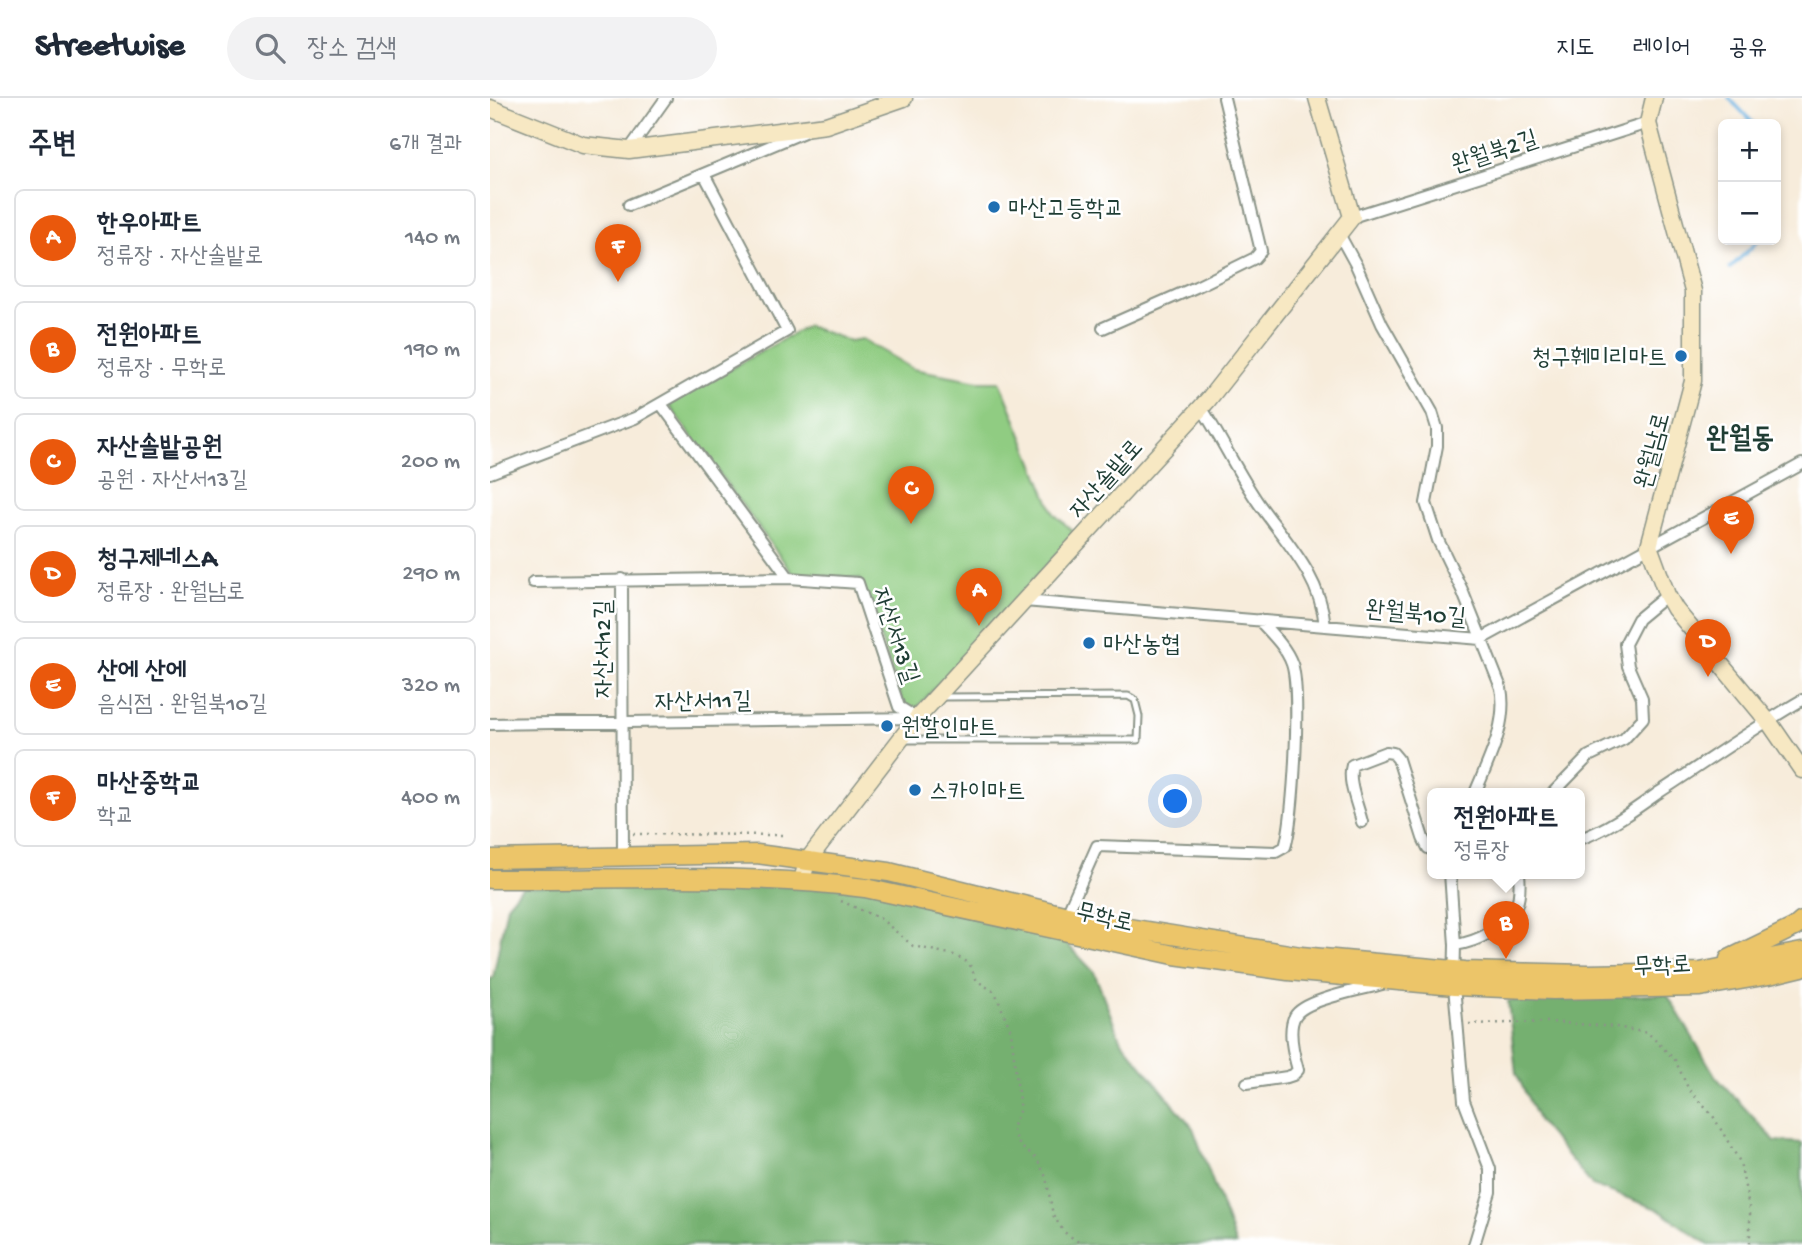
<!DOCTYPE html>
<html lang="ko">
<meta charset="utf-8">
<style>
:root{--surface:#fff;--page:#f2f2f3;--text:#1f2937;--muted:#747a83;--line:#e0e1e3;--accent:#ea580c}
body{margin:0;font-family:"Gochi Hand","Poor Story",sans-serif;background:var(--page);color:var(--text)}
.controls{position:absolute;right:21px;top:21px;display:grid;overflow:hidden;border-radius:10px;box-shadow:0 4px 10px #0003}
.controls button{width:63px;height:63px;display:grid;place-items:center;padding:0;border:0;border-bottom:2px solid var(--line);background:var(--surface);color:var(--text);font:35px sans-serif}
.you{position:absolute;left:686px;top:704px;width:24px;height:24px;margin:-18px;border:5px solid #fff;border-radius:50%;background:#1a73e8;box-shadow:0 0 0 10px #1a73e833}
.badge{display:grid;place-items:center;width:46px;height:46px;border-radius:50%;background:var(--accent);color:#fff;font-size:23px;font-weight:700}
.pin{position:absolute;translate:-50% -58px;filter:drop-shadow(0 2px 4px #0008)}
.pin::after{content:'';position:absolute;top:37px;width:24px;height:21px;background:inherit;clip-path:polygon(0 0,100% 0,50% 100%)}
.popup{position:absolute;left:937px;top:690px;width:158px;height:91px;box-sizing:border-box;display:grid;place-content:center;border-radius:10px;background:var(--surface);filter:drop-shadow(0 2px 5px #0005);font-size:23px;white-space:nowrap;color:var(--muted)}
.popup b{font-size:26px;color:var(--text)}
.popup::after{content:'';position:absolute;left:50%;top:100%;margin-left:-14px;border:14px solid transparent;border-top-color:var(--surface)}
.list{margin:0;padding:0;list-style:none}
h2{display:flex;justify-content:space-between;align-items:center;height:91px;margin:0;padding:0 28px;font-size:30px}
h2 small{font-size:23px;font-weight:400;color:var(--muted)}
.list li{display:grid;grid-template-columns:46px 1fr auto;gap:21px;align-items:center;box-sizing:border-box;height:98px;margin:0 14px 14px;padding:0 14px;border:2px solid var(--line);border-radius:10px}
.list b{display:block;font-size:26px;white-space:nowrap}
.list p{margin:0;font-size:23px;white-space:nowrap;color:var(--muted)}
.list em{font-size:23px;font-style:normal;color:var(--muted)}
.icon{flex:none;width:38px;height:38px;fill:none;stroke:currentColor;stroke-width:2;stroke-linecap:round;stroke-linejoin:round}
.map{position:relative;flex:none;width:1312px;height:1147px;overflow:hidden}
header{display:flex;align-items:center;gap:42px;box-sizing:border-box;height:98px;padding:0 35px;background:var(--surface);border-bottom:2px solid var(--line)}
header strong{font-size:33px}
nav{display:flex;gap:38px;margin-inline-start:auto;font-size:24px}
.search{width:490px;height:63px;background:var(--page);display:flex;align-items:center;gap:18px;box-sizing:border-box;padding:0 24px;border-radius:38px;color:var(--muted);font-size:26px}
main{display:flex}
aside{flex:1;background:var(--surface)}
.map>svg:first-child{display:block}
.green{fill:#90cc82;stroke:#58845b;stroke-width:2}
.forest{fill:#74b070;stroke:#4a7652;stroke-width:2}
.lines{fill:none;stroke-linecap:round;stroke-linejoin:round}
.stream{stroke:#6cb5e4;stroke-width:3.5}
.lane-casing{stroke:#8b9488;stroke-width:9}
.street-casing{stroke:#8b9488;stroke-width:14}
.secondary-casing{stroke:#8b9488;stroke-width:19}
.primary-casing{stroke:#8b9488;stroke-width:21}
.path{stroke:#8b9488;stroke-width:2.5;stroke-dasharray:2 5;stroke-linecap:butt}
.lane{stroke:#fff;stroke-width:5}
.street{stroke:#fff;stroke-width:10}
.secondary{stroke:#f7e8c3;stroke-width:16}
.primary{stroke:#ecc569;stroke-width:18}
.poi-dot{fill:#1f6fb2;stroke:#fff;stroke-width:2.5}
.labels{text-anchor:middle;stroke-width:5;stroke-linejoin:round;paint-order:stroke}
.street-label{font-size:24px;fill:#1f3d34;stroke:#fff}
.poi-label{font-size:24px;fill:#1f3d34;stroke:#fff;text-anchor:start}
.quarter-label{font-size:28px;font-weight:bold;fill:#1f3d34;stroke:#fff}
</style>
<header>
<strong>Streetwise</strong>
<div class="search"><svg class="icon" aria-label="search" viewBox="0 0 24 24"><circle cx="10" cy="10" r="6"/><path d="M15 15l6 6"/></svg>장소 검색</div>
<nav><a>지도</a><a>레이어</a><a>공유</a></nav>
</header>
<main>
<aside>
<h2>주변<small>6개 결과</small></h2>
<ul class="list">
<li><span class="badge">A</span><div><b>한우아파트</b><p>정류장 · 자산솔밭로</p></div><em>140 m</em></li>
<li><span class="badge">B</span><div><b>전원아파트</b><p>정류장 · 무학로</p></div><em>190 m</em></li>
<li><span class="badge">C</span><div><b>자산솔밭공원</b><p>공원 · 자산서13길</p></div><em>200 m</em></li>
<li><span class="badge">D</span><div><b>청구제네스A</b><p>정류장 · 완월남로</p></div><em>290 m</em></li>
<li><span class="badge">E</span><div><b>산에 산에</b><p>음식점 · 완월북10길</p></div><em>320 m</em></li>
<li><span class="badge">F</span><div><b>마산중학교</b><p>학교</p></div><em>400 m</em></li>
</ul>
</aside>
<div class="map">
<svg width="1312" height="1147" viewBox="0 0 1312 1147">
<rect width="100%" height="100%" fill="#fff"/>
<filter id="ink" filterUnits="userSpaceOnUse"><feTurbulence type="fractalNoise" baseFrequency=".0143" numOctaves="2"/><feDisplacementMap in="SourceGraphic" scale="14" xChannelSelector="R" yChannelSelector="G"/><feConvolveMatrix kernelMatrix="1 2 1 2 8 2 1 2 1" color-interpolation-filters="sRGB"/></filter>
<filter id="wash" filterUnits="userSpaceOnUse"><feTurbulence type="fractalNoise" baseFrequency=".00686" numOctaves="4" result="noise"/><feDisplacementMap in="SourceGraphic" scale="28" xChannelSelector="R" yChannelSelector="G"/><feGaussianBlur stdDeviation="1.57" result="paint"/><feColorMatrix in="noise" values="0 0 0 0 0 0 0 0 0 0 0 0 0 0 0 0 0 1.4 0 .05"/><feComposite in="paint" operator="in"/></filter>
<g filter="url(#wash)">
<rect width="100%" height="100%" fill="#f7ecdb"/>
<path class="green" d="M317 228 360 243 372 241 423 271 489 283H510L564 416 586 436 424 613 413 606 370 481 303 476 178 306Z"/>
<path class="forest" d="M266 780 394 788 487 802 560 828 604 874 630 941 703 1030 746 1147H0V881L3 880 17 807 32 789Z
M1177 896 1226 979 1285 1043 1312 1045V1147H1219L1167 1111 1102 1087 1049 1024 1026 975 1018 903Z"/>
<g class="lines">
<path class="stream" d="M1239 0 1264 26
M1240 170 1269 142"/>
</g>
</g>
<g filter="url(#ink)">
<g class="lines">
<defs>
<path id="lane" d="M413 642H648L649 618 645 602 638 598 452 599"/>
<path id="street" d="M139 52 176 0
M139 107 314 34
M862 119 1158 25
M849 136 866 167 892 226 942 314 947 330V348L936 405 948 442 972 492 1011 590C1018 626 999 661 985 695
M613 230 706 189 765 160 771 153 734 0
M171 306 299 480
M711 309C732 341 748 376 769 406 796 444 831 479 835 528
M0 375 145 320 297 233 214 76
M132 481 133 758
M43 484 299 480 368 485 409 609 427 620
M534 503 991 541 1312 366
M0 626 427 620
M1063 695 1099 658 1134 641 1153 620 1152 600 1138 568 1135 546 1148 521 1177 497
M872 724C868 707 857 684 862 667L896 654 903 655 908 661 933 740 938 750 942 752
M1090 741C1118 731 1144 712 1168 695 1216 664 1262 631 1312 602
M960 775 965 847 964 888 974 1003 1000 1071V1094L984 1147
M576 818 607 748 786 754 795 749C804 722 811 592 802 566 796 549 781 535 769 522
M965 847C987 844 1015 830 1026 809 1030 799 1030 786 1029 775
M757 985 797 979 803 977 808 972C804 958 797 932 805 918 815 901 872 892 892 886"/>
<path id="secondary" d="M1164 0 1158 25 1203 193V283L1159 448 1177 497 1185 511 1281 627 1312 672
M0 10 93 47 139 52 336 27 414 0
M312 783 317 763 427 620 718 302 862 119 827 0"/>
<path id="primary" d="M0 761 267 756 399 774 602 824 811 858 975 873 1097 876 1210 874 1312 854
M0 781C125 782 251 774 375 790L684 857 798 873 964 888 1063 892 1210 889 1279 877 1312 869
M1239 861 1305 829 1312 823"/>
</defs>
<use href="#lane" class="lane-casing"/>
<use href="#street" class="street-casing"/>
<use href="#secondary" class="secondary-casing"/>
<use href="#primary" class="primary-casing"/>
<path class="path" d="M143 736 293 737
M351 803 391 821 423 848 464 857 479 865 487 883 505 894 521 933 530 1011 522 1030 530 1048 547 1061 556 1079 563 1117 574 1134 593 1147
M979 926 1060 924 1126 929 1158 935 1185 962 1199 992 1223 1018 1250 1064 1260 1114V1147"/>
<use href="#lane" class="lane"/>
<use href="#street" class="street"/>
<use href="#secondary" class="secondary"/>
<use href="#primary" class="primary"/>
</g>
</g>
<g class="poi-dot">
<circle cx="504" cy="109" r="7"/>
<circle cx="1191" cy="258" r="7"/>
<circle cx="599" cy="545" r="7"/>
<circle cx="397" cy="628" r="7"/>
<circle cx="425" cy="692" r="7"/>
</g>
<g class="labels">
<g class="street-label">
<text transform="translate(1004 52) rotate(-18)" y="8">완월북2길</text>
<text transform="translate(1161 352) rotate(-75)" y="8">완월남로</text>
<text transform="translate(615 380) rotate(-48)" y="8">자산솔밭로</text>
<text transform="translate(926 514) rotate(5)" y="8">완월북10길</text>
<text transform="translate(407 537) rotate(71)" y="8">자산서13길</text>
<text transform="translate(112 551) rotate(-90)" y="8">자산서12길</text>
<text transform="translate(213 602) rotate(-1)" y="8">자산서11길</text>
<text transform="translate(615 818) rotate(13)" y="8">무학로</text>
<text transform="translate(1172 866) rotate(-3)" y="8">무학로</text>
</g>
<g class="poi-label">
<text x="518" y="117">마산고등학교</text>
<text x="1177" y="266" text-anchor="end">청구훼미리마트</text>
<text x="613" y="553">마산농협</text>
<text x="411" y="636">원할인마트</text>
<text x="439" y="700">스카이마트</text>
</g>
<g class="quarter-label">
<text x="1250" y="348">완월동</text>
</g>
</g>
</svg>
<div class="controls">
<button>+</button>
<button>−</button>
</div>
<div class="you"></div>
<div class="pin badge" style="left:489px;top:528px">A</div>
<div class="pin badge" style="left:1016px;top:861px">B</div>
<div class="popup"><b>전원아파트</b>정류장</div>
<div class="pin badge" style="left:421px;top:426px">C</div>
<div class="pin badge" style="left:1218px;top:579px">D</div>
<div class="pin badge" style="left:1241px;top:456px">E</div>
<div class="pin badge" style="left:128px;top:184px">F</div>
</div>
</main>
